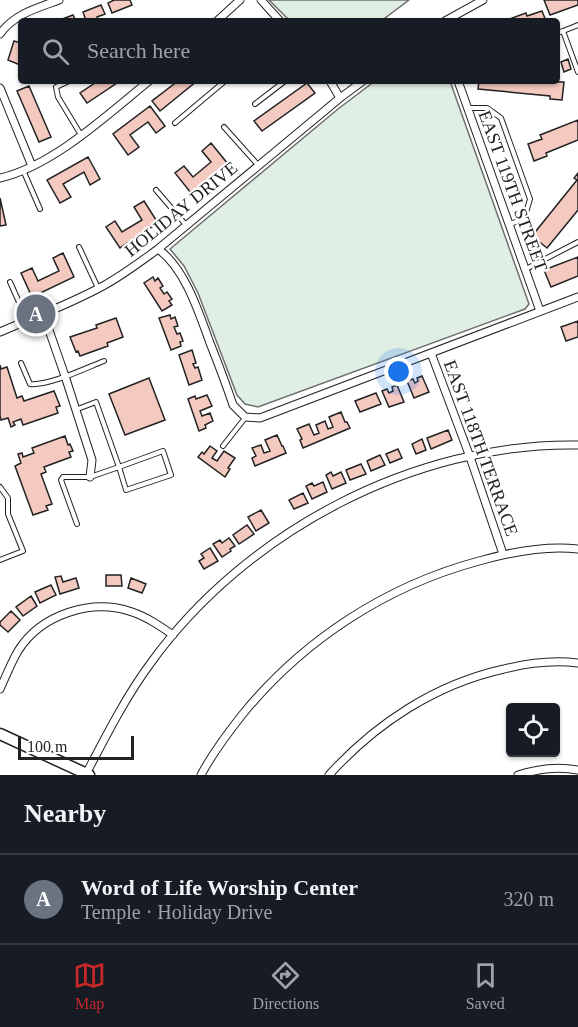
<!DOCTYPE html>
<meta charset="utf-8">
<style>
:root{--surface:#171b24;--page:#20242c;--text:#f1f3f6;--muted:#9ea1a6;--line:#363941;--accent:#c62828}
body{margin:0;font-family:"Times New Roman",serif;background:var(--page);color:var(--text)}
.controls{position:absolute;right:18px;bottom:18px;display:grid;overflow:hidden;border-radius:6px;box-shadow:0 2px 4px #0004}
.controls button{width:54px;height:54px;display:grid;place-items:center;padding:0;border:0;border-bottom:2px solid var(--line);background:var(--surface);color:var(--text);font:30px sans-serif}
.scale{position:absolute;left:18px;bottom:15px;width:116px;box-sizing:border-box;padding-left:6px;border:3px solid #222;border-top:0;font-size:16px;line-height:21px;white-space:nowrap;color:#222;-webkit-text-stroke:4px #fff;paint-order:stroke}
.you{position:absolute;left:399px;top:372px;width:21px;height:21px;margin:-15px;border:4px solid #fff;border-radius:50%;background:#1a73e8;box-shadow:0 0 0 9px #1a73e833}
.badge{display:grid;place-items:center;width:39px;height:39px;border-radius:50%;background:var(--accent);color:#fff;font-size:20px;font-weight:700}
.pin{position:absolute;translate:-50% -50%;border:3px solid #fff;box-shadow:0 2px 6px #0006}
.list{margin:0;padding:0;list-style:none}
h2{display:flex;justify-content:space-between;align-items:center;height:78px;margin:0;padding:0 24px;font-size:26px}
h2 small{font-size:20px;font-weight:400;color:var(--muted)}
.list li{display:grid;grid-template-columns:39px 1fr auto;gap:18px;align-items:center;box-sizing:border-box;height:90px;padding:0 24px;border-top:2px solid var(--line)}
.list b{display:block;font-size:22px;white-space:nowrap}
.list p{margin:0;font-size:20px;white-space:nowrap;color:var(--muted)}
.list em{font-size:20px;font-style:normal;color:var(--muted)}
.icon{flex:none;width:33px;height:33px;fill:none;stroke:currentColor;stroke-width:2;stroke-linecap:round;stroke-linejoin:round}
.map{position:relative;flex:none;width:578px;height:775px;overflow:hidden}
.search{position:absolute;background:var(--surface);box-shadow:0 2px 4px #0004;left:18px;right:18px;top:18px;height:66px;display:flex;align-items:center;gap:15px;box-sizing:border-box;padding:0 21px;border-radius:6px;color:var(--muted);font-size:22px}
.sheet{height:168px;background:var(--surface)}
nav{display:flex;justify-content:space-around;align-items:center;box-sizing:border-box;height:84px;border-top:2px solid var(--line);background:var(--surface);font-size:16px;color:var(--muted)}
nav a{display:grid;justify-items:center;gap:3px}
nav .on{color:var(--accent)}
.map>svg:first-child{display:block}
.green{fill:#e0efe3;stroke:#6f6f6f;stroke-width:1.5}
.building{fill:#f3c9c0;stroke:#222;stroke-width:1.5}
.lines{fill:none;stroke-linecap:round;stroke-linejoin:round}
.service-casing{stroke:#222;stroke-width:6}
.minor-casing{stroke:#222;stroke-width:9}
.secondary-casing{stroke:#222;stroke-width:13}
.service{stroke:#fff;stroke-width:4}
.minor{stroke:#fff;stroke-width:7}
.secondary{stroke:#fff;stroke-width:10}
.labels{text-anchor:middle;stroke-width:4.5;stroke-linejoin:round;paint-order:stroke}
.street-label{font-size:18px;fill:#222;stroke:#fff}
</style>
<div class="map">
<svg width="578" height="775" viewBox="0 0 578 775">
<rect width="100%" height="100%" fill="#fff"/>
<path class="green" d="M269 0H409L381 21H290Z
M375 81H450L529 304 525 309 258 407 245 404 237 395 198 293 184 266 170 249 338 109Z"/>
<path class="building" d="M114 0H130L132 5 112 13 108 3Z
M544 0H578V5L550 15Z
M101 5 105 14 97 17 98 20 94 21 90 20 86 21 83 12Z
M542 11 546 21H504L526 13 527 16Z
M73 15 76 21H57Z
M14 41 21 43 20 65 8 60Z
M568 59 571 69 564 72 561 62Z
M98 81H120L87 103 80 93Z
M178 81H197L160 111 152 101Z
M479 81 564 82 562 100 550 99V96L478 89Z
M307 83 315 93 262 131 254 121Z
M29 86 51 137 39 142 17 91Z
M150 106 165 126 156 133 148 122 130 135 139 147 128 155 113 134Z
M578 120V140L546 153 547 156 534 161 528 144 542 139 540 135Z
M211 143 228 164 191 193 175 173 184 166 193 177 211 162 202 151Z
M88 157 100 179 90 185 84 172 63 184 71 197 60 203 47 180Z
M578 173V210L547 248 532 236 577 180 574 178Z
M0 198 6 225 0 226Z
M144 201 158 223 120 248 106 227 115 221 122 232 142 220 134 207Z
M63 253 74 277 32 297 21 273 32 268 38 281 59 271 53 258Z
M578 257V276L551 287 544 270Z
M153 277 155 281 158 278 163 286 160 288 164 294 167 292 172 299 169 301 172 305 162 311 144 283Z
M170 315 171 319 175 317 178 326 174 327 177 334 180 333 183 341 180 342 181 346 171 350 159 318Z
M116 318 123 337 107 343 108 346 80 356 78 351 76 352 70 337 97 328 96 325Z
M578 321V337L566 341 561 327Z
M192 350 196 363 193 364 195 368 198 367 202 380 189 385 179 355Z
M0 365 1 369 7 367 17 398 22 396 24 401 54 391 60 406 56 407 58 413 23 425 21 419 13 422 15 425 11 427 8 418 1 420 0 416Z
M422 376 429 392 414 398 407 381 413 379 415 383 418 381 417 378Z
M149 378 165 420 125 435 109 394Z
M397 385 404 402 389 407 382 391 387 389 389 393 393 391 392 387Z
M376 393 381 404 360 412 355 401Z
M207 395 212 406 200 411 202 416 210 413 213 421 205 425 206 428 199 431 188 399 195 396 196 399Z
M341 412 345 422H347L350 428 303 448 300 440 302 439 297 429 309 424 314 435 319 433 316 425 325 421 328 429 333 427 329 417Z
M448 430 452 440 431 449 427 438Z
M277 435 282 446H283L286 453 255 466 252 458 256 456 252 448 261 445 264 453 270 451 265 440Z
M65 436 68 445 70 444 73 451 69 452 71 457 44 467 46 472 41 474 52 504 46 506 48 510 33 515 15 466 21 463 18 454 22 453 23 457 34 453 32 448Z
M422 439 426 450 416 454 412 444Z
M210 446 217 451 212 458 217 461 224 451 235 458 228 468 230 469 225 477 198 457 202 452 204 454Z
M398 449 402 458 390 463 386 454Z
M380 455 385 465 371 471 367 461Z
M361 464 366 474 350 480 346 470Z
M331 472 333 476 341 472 346 483 332 489 326 475Z
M323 482 327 492 312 499 306 486 312 483 314 486Z
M303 493 308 503 294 509 289 500Z
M261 510 269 523 256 531 248 517Z
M247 525 254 534 239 544 233 535Z
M229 538 235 546 230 549 231 551 222 557 213 544 220 540 222 543Z
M210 548 218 561 204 569 199 561 204 558 201 554Z
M106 575H121L122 586H106Z
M61 576 63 582 76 578 79 588 60 594 55 577Z
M131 578 146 584 142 593 128 588Z
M51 585 56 595 40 603 35 592Z
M31 596 37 606 23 616 16 607Z
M11 611 20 620 8 632 0 625V622Z"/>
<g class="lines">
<defs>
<path id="service" d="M578 25 563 31 578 72
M557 33 563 31
M69 81 56 87 58 97 81 135
M255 104 285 81
M468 108H487L501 118 530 199 524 219 510 224
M175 123 225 81
M224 127 258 165
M23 170 40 209
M156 190 186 225
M79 247 98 288
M526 269 578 242
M10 282 27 320
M21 363 30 384C49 386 86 368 104 361
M75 410 96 402 119 467 90 477H63L61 480 77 524
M223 446 245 418
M163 451 171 475 126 490 119 467Z
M0 487 8 498V514L23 551 0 560"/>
<path id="minor" d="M261 0 280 21
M217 21 240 0
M445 21 483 0
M0 34C14 14 37 8 59 0
M330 81 340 98
M458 81 540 311
M0 88 32 166
M0 178C53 166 107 115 149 81
M158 249C185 268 199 313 210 343 218 363 226 384 233 405L245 417 260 418 578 297
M43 313 65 376 92 460 90 477
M0 332C35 317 70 304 103 286 123 275 140 262 158 249L340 98 363 81
M431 353 470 457 503 554
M0 689C6 676 11 663 18 651 41 614 92 598 132 612 147 617 160 626 173 635
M86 774C106 736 125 698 150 664 245 532 414 442 578 445
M201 775C212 754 227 734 242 715 303 640 386 586 479 561 511 552 545 545 578 549
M329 775C376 723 436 684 504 669 528 663 553 660 578 663
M518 775C539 769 557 766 578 770"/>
<path id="secondary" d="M0 734 89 775"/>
</defs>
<use href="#service" class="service-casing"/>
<use href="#minor" class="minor-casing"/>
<use href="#secondary" class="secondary-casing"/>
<use href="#service" class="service"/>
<use href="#minor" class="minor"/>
<use href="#secondary" class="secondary"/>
</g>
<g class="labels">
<g class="street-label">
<text transform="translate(513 191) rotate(70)" y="6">EAST 119TH STREET</text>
<text transform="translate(181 209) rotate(-39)" y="6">HOLIDAY DRIVE</text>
<text transform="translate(481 448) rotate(70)" y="6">EAST 118TH TERRACE</text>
</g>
</g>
</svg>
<div class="controls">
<button><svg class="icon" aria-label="locate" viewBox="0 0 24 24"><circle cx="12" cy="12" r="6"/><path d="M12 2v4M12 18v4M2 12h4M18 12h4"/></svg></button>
</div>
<div class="scale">100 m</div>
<div class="you"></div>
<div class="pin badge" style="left:36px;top:314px;background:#6b7280">A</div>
<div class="search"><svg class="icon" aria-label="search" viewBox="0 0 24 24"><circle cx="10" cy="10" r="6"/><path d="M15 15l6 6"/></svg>Search here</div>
</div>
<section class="sheet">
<h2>Nearby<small></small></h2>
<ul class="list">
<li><span class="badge" style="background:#6b7280">A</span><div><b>Word of Life Worship Center</b><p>Temple · Holiday Drive</p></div><em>320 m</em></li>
</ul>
</section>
<nav>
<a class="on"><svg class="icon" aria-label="map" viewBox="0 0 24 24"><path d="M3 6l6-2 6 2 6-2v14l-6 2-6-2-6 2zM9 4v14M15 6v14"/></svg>Map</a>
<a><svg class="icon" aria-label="directions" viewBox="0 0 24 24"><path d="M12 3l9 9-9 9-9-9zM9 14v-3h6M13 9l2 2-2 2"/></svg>Directions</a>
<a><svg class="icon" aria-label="saved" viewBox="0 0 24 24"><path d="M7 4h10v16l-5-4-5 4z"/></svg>Saved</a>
</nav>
